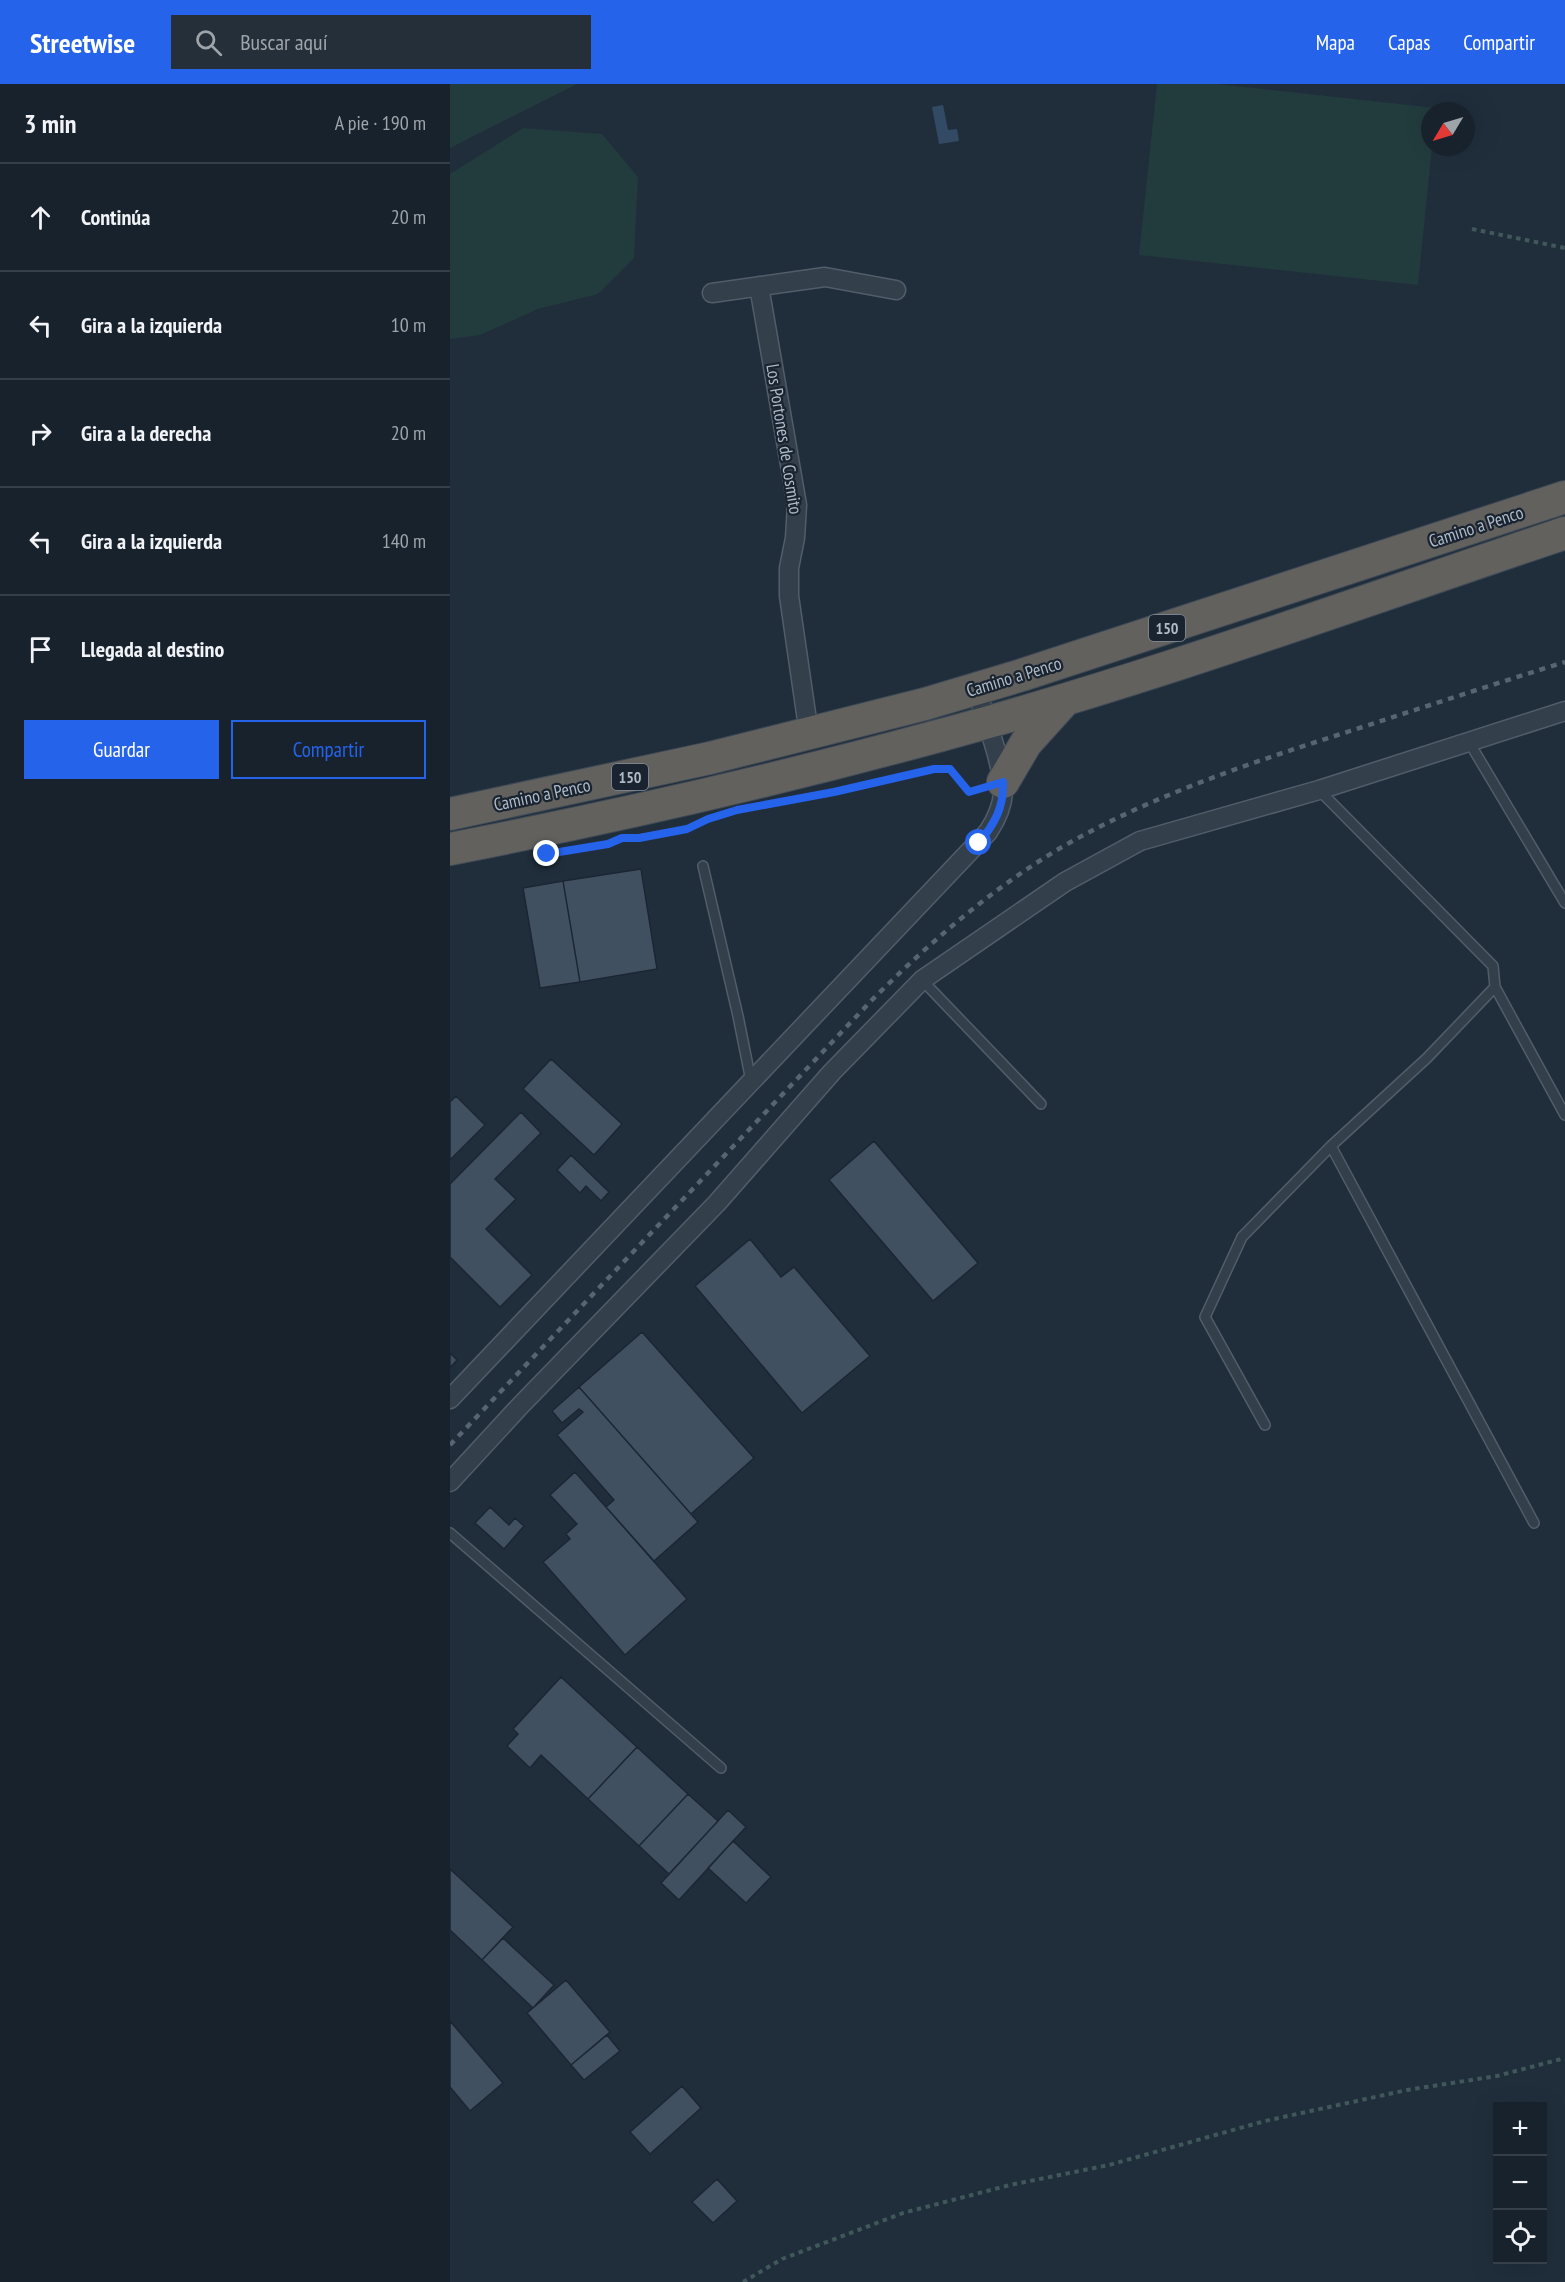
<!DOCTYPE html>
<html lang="es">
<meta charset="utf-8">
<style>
:root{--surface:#18222d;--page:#252f39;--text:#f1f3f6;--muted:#9fa4aa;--line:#363f49;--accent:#2563eb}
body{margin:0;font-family:"PT Sans Narrow",sans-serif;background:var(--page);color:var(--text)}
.controls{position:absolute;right:18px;bottom:18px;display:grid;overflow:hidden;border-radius:0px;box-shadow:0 6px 24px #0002}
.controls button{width:54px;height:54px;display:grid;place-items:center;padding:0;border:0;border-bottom:2px solid var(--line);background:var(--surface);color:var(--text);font:30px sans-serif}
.compass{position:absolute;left:971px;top:18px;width:54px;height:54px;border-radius:50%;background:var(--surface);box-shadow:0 6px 24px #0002;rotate:232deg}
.stop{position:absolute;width:18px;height:18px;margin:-14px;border:4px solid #2563eb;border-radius:50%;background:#fff}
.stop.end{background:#2563eb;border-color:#fff;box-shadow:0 2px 6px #0008}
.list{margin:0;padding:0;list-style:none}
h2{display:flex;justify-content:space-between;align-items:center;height:78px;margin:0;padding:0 24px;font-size:26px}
h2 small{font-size:20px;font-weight:400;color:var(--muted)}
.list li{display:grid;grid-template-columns:39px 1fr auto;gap:18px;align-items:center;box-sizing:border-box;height:108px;padding:0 24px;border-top:2px solid var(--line)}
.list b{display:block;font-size:22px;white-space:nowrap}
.list em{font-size:20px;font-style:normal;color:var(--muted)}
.actions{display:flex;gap:12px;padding:18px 24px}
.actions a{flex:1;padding:14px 0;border:2px solid var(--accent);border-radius:0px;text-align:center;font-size:21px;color:var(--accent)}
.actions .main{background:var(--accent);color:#fff}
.icon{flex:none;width:33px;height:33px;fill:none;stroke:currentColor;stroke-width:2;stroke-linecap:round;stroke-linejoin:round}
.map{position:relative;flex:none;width:1115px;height:2198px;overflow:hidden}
header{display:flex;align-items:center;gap:36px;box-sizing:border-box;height:84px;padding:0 30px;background:var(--accent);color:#fff}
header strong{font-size:28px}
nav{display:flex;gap:33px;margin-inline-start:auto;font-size:21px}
.search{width:420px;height:54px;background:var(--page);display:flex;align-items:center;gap:15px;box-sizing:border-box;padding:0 21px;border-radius:0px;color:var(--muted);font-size:22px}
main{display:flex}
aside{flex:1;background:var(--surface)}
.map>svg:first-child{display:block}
.green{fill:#223b3d}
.water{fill:#334a64}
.building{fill:#415060;stroke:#1c2632;stroke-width:1.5}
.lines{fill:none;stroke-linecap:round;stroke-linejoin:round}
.service-casing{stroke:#525d69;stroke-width:12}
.minor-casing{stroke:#525d69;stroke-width:21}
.trunk-casing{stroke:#3f4a56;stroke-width:34}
.path{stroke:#40585a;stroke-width:4;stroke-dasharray:4.5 4.5;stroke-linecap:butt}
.service{stroke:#343f4c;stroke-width:9}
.minor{stroke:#343f4c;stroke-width:18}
.trunk{stroke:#62615e;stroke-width:32}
.rail{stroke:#566473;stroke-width:4.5;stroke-dasharray:6 6;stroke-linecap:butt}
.route{stroke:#2563eb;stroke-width:8}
.labels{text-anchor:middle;stroke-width:4.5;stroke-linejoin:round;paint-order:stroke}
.shield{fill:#1a2430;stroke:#828d9a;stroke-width:1.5}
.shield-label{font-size:16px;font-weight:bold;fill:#afbac8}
.street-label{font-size:18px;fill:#afbac8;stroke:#1a2430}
</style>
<header>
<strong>Streetwise</strong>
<div class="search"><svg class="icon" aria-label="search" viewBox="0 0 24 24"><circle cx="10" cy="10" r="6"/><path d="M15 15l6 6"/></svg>Buscar aquí</div>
<nav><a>Mapa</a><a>Capas</a><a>Compartir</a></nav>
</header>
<main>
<aside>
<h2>3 min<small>A pie · 190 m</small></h2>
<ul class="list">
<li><svg class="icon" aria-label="ahead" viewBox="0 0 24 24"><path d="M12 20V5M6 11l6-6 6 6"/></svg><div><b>Continúa</b></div><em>20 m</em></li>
<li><svg class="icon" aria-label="left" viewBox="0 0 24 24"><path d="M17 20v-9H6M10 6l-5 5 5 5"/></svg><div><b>Gira a la izquierda</b></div><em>10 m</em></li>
<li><svg class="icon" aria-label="right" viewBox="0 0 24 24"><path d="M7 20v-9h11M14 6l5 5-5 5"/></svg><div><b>Gira a la derecha</b></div><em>20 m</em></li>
<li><svg class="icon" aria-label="left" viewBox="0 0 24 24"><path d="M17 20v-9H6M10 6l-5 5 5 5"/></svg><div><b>Gira a la izquierda</b></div><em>140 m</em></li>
<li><svg class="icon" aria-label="arrive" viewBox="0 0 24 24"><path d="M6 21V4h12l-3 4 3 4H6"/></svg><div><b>Llegada al destino</b></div></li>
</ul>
<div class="actions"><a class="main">Guardar</a><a>Compartir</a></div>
</aside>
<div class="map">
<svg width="1115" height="2198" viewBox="0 0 1115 2198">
<rect width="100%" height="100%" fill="#202e3c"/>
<path class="green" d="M0 0H127L0 64Z
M707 0H767L986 24V27H980V63H982L968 201 689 171Z
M73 44 152 50 188 93 184 174 148 210 88 225 30 251 0 255V90Z"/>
<path class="water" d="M493 21 498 46 507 45 509 57 489 60 482 23Z"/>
<path class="building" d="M191 785 207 885 130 898 113 797Z
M113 797 130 898 90 904 73 804Z
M101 975 172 1040 144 1071 73 1005Z
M6 1012 35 1041 0 1076V1018Z
M71 1028 91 1049 45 1095 66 1115 36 1145 82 1191 50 1223 0 1173V1100Z
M424 1057 528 1179 483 1217 379 1096Z
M121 1071 159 1108 151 1117 136 1102 130 1109 107 1086Z
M300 1155 331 1193 344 1183 420 1272 352 1329 245 1202Z
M192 1248 304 1374 241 1430 129 1303Z
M0 1269 7 1276 0 1284Z
M129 1303 248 1438 204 1477 156 1423 164 1416 107 1351 133 1328 129 1325 112 1339 102 1327Z
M125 1388 237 1515 175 1571 93 1478 120 1455 116 1450 127 1440 100 1411Z
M40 1423 59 1441 65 1434 74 1442 54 1465 25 1439Z
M111 1593 187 1663 138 1715 91 1671 80 1684 57 1662 68 1650 63 1645Z
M187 1663 238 1710 189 1762 138 1715Z
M238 1710 268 1737 219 1790 189 1762Z
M278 1726 296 1743 229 1816 211 1799Z
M283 1757 321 1793 296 1819 258 1784Z
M0 1785 63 1843 32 1876 0 1846Z
M53 1854 104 1901 83 1924 32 1876Z
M116 1896 160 1948 121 1981 77 1929Z
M0 1937 53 1999 20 2027 0 2003Z
M157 1951 170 1967 134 1996 121 1981Z
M232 2002 251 2024 200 2070 180 2048Z
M267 2095 287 2117 263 2139 242 2118Z"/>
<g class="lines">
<defs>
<path id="service" d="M1019 658 1115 819
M253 782 288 932 301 997
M472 896 591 1020
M1045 903 1115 1031
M881 1062 1084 1439
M815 1341 755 1233 792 1153 881 1062 977 974 1045 903 1043 882 869 706
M0 1449 271 1684"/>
<path id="minor" d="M309 202 347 421 345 454 339 484V512L359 650
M262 209 375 193 446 206
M0 1315 538 748C546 736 552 724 553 709 555 686 534 630 526 605
M0 1398 70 1322 267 1119 382 988 472 896 615 798 690 757 869 706 1115 627"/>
<path id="trunk" d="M553 698 576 659 614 617
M0 730 260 674 475 620 572 591 1115 413
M0 765C164 733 327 696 488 652 700 595 907 519 1115 449"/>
</defs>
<use href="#service" class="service-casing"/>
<use href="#minor" class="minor-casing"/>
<use href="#trunk" class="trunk-casing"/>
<path class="path" d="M1022 145 1115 164
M369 711 424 700 484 685H500L519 708 533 704
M183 753 237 745 251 738
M293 2198 332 2175 453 2129 560 2101 659 2081 815 2037 957 2006 1047 1992 1115 1974"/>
<use href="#service" class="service"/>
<use href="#minor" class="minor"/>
<use href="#trunk" class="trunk"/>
<path class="rail" d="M0 1361 421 917C479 859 541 805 612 763 701 712 797 680 894 649 968 625 1041 601 1115 578"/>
</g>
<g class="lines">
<path class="route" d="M97 770 158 760 172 754H189L237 745 258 735 287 726 384 708 484 685H500L519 708 553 698C554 723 545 739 529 759"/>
</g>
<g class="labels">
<g class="shield">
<rect x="699" y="531" width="36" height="26" rx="4.5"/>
<rect x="162" y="680" width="36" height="26" rx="4.5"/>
</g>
<g class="shield-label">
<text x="717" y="550">150</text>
<text x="180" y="699">150</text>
</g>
<g class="street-label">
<text transform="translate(334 355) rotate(81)" y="6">Los Portones de Cosmito</text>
<text transform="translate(1026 443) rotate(-18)" y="6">Camino a Penco</text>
<text transform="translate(564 593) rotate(-17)" y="6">Camino a Penco</text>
<text transform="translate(92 711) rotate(-12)" y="6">Camino a Penco</text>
</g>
</g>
</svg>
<div class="controls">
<button>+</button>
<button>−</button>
<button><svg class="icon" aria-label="locate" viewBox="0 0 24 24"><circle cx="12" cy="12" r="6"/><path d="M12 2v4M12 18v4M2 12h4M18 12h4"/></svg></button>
</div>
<svg class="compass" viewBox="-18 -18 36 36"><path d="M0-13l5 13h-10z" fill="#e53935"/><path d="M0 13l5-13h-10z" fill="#9fa4aa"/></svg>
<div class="stop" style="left:529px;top:759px"></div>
<div class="stop end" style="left:97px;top:770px"></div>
</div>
</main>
